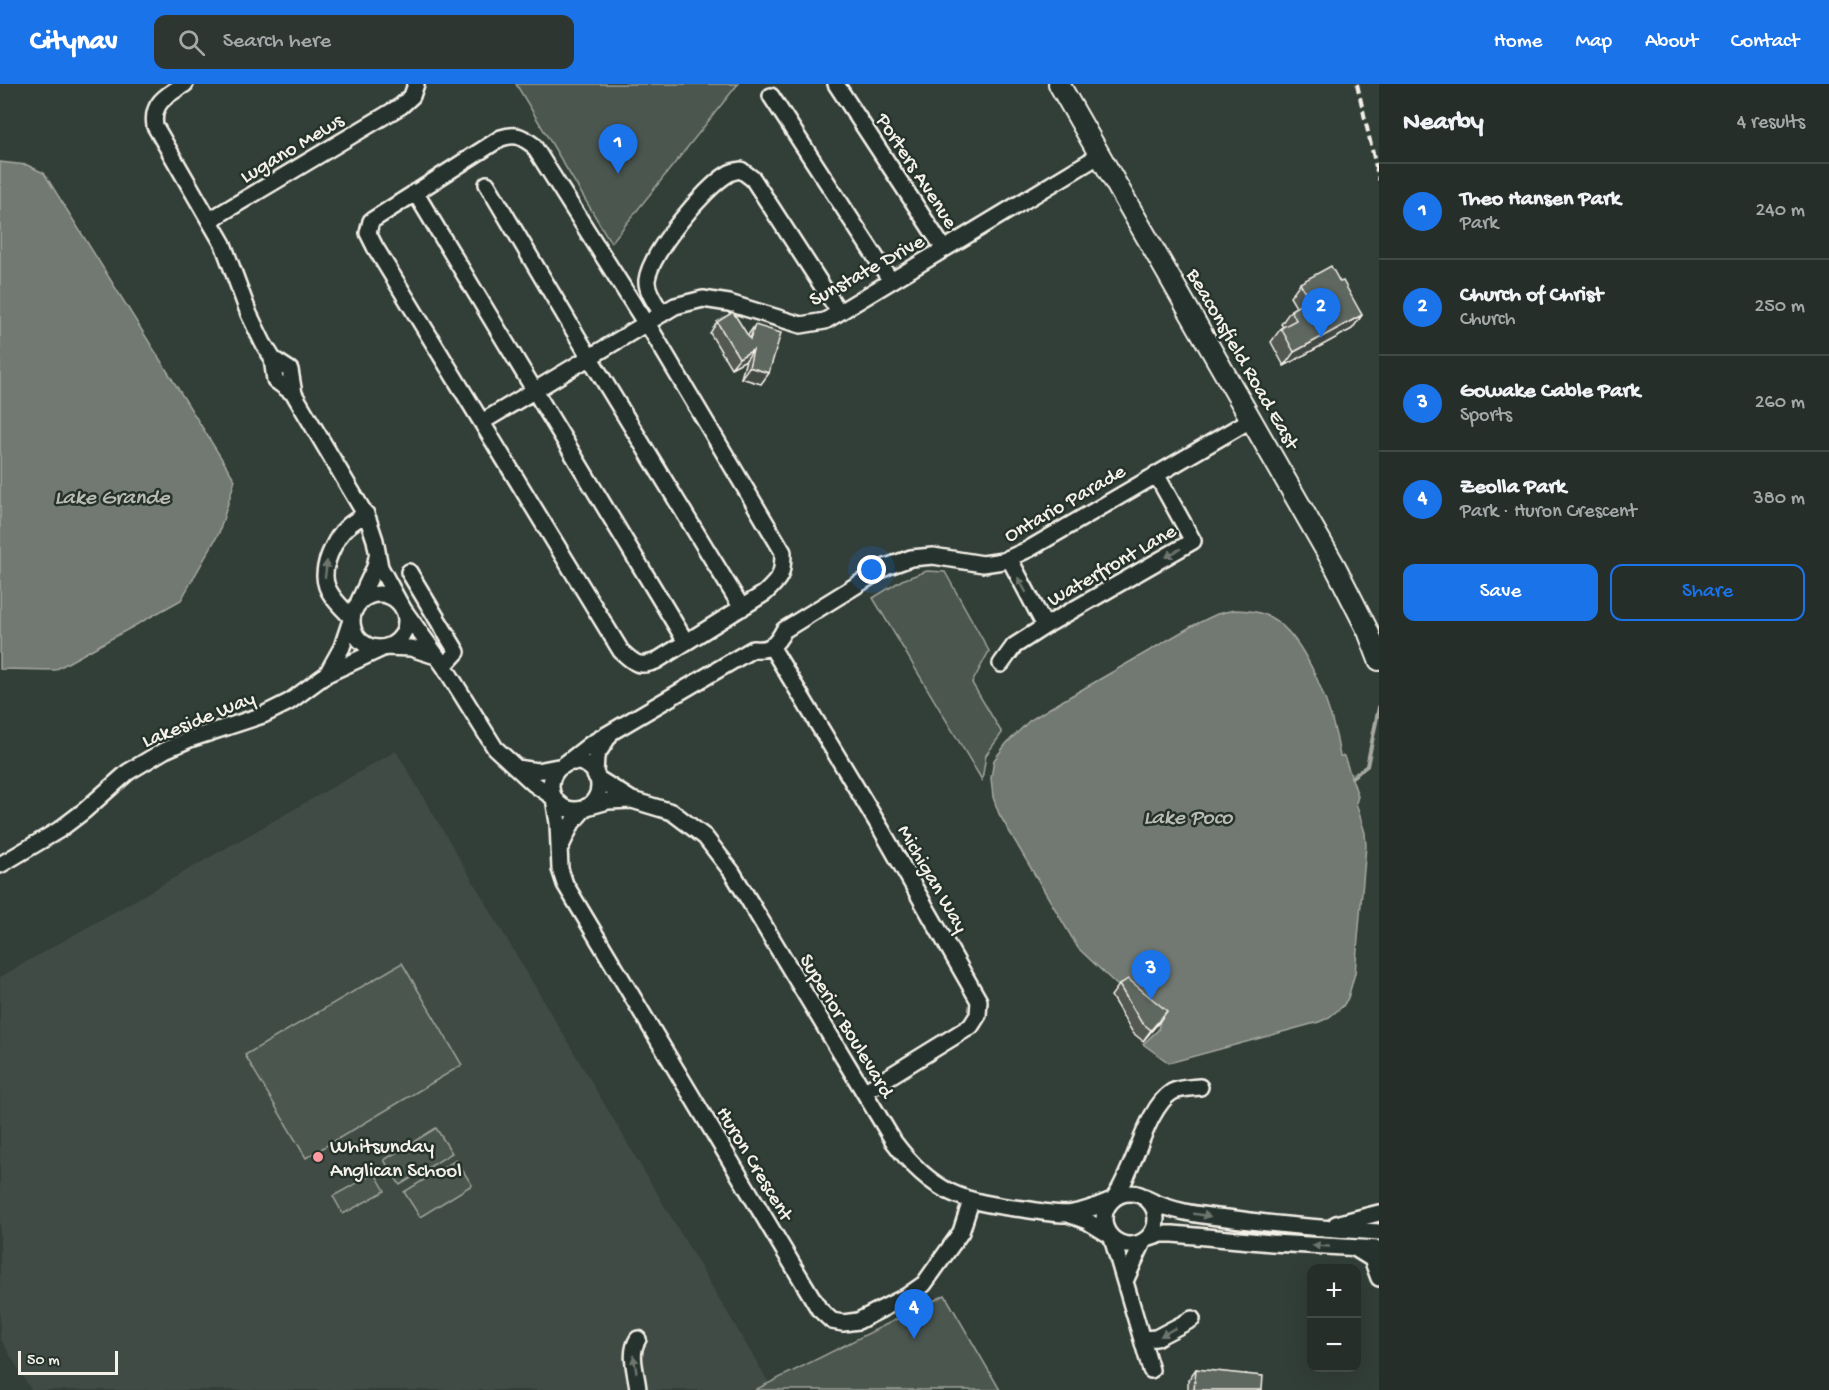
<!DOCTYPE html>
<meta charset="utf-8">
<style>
:root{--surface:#262e2a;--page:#2e3632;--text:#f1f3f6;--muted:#a4a8a8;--line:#424a47;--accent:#1a73e8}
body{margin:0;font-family:"Gochi Hand",sans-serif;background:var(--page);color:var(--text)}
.controls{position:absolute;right:18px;bottom:18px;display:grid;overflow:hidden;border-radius:12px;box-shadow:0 6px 24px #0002}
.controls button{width:54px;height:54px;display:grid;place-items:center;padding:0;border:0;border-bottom:2px solid var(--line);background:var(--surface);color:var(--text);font:30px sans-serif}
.scale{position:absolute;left:18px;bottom:15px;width:100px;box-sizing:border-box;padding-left:6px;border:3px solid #f4f1e8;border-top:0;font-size:16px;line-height:21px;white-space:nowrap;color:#f4f1e8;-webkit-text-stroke:4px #26332d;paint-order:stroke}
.you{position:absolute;left:872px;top:486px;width:21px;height:21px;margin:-15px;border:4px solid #fff;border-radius:50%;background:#1a73e8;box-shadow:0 0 0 9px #1a73e833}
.badge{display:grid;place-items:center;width:39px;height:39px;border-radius:50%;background:var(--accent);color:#fff;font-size:20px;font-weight:700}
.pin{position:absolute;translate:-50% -50px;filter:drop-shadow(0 2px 3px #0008)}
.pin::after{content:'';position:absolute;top:32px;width:21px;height:18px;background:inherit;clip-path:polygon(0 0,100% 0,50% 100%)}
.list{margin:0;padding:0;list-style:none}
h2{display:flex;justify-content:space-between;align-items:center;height:78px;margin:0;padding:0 24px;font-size:26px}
h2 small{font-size:20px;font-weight:400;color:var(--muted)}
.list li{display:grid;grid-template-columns:39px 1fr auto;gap:18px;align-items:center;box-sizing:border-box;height:96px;padding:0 24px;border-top:2px solid var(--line)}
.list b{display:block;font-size:22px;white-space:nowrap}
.list p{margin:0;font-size:20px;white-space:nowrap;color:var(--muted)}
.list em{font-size:20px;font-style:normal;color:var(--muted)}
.actions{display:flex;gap:12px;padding:18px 24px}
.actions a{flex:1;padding:14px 0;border:2px solid var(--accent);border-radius:12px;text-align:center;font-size:21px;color:var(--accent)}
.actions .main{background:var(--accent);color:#fff}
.icon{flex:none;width:33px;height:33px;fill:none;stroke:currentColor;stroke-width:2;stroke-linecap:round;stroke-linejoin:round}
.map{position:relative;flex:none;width:1379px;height:1306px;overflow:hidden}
header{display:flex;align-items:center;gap:36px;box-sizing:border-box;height:84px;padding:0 30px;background:var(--accent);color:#fff}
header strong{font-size:28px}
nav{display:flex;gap:33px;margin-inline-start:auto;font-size:21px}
.search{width:420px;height:54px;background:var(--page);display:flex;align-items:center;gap:15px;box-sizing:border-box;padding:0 21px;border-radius:12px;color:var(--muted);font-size:22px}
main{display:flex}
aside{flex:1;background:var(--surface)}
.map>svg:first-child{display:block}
.built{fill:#404b44}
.green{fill:#4c564f;stroke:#a0a49c;stroke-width:1.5}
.water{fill:#727972;stroke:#a6a9a1;stroke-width:1.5}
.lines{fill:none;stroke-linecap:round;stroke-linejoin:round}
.stream{stroke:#a6a9a1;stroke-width:4}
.minor-casing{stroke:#f4f1e8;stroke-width:20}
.major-casing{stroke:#f4f1e8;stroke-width:24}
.minor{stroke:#26332d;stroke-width:15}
.major{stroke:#26332d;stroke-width:20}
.rail{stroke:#f4f1e8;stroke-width:4;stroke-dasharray:9 4.5;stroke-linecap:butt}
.wall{fill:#525953;stroke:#f4f1e8;stroke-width:1.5}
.shaded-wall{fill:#424944;stroke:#f4f1e8;stroke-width:1.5}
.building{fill:#5f6861;stroke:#f4f1e8;stroke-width:1.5}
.oneway{fill:#6e766e}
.poi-dot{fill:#ff9aa2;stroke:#26332d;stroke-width:2}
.labels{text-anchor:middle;stroke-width:5;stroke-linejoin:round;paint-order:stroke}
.street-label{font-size:21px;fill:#f4f1e8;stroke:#26332d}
.poi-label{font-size:21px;fill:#f4f1e8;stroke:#26332d;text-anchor:start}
.water-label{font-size:22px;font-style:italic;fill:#babbb3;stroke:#26332d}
</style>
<header>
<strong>Citynav</strong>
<div class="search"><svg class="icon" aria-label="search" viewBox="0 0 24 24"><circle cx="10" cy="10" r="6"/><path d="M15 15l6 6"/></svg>Search here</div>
<nav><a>Home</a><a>Map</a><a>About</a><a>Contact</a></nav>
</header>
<main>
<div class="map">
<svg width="1379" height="1306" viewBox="0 0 1379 1306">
<rect width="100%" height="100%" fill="#323e38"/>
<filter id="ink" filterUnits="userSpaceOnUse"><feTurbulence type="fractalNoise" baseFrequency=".0167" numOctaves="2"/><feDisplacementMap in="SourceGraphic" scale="12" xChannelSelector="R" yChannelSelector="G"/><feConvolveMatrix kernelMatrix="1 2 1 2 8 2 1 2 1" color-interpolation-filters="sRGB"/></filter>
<g filter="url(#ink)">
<path class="built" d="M396 667 769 1299 755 1306H31L0 1254V893Z"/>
<path class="green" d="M516 0H738L611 159Z
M927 487 945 488 989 567 972 599 1002 649 986 671 982 696 873 514 902 496Z
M402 879 462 981 306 1074 245 971Z
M436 1044 452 1069 400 1101 384 1076Z
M456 1076 472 1101 420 1133 404 1108Z
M375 1089 385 1107 343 1130 333 1112Z
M945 1211 1000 1306H755Z"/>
<path class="water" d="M0 78 27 81 44 89 235 396 219 449 181 516 55 586 0 585Z
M1234 526C1246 526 1259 527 1270 533 1308 553 1334 632 1340 672H1344L1358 712 1356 719 1365 749 1366 762 1355 889 1348 914 1343 922 1328 934 1319 938 1169 979 1143 960 1158 946 1160 937 1120 904 1078 864 999 730 993 713 991 694 994 676 1006 660 1029 637 1050 624 1192 542 1217 530Z"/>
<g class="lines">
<path class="stream" d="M1352 693 1367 682 1379 623"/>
<defs>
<path id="minor" d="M185 0C167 11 151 19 155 42L223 160 249 230 263 259 273 275 290 286 294 310 368 435 375 456 380 483 400 520
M836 0 944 165
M771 12 891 197
M487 100 590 274 742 524
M415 108 686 558
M210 136 401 22 412 12 416 0
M662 230C657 221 646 207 647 196 650 169 705 103 728 90 732 87 737 87 741 86L753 95 839 228
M646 240 533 61C521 52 515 49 501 54L371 137 368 149 375 163 621 567C634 579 638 584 656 577L765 509C781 494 783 490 783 468L647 239
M272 274 275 296 294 310
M482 338 675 222 703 215 729 219 801 241 825 237 1100 71
M1009 474 1045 542 1193 457 1156 390
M409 488 457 568 444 582
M352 537a27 27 0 1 1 54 0a27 27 0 1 1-54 0Z
M359 517 375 483 377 473
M403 525 444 582 495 664 533 699 553 713
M352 534C327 509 316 497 333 463 341 446 350 439 366 430
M771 562 881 745 979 917 978 931 971 942 864 1008
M386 563 411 564 436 572
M1001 580 1014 562 1045 542
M327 590 342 563 351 536
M551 702a24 24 0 1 1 48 0a24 24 0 1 1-48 0Z
M564 681 591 660 753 565C770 567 776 561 784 546L886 483 911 474 933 472 983 480 1003 477 1029 465 1252 335
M517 684 537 687 563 682
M595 691 596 672 609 652
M597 694 632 716 672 728 705 753 732 788 894 1058C932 1109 962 1118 1023 1125 1039 1127 1058 1132 1073 1129 1087 1127 1100 1121 1112 1116
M554 714 558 739 560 785 565 800 819 1225 832 1237 843 1239 858 1237 907 1212 924 1200 961 1148 971 1117
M587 723 608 717 632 716
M561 762 572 739 586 723
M0 781 59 746 84 727 128 688 165 666 190 655 263 631 289 618 327 590 383 564
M1104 1135a26 26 0 1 1 52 0a26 26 0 1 1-52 0Z
M1114 1114C1134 1088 1146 1024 1172 1008 1180 1004 1191 1004 1200 1003
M1147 1115C1172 1128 1199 1131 1227 1134 1277 1141 1328 1145 1379 1148
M1068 1130 1087 1137 1108 1150
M1336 1140 1379 1129
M1112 1154 1151 1286
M1147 1155 1162 1150H1173L1272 1159 1379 1165
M1356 1165 1372 1175 1379 1194
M1125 1197 1143 1158
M638 1255C628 1270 637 1290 638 1306
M1142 1255 1156 1254 1192 1235"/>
<path id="major" d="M1059 0 1336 484 1368 547 1379 576"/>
</defs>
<use href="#minor" class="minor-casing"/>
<use href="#major" class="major-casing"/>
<use href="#minor" class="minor"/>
<use href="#major" class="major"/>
<path class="rail" d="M1357 0 1379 96"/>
</g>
<path class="wall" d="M1340 198 1362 231 1352 245 1284 282 1271 258 1281 244 1283 243 1281 240 1291 226 1296 223 1290 213 1300 199Z
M717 238 748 251 755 241 769 289 761 300 741 294 746 276 731 284 710 249Z
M1119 901 1159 938 1143 957 1133 949 1111 912Z
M1196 1285 1262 1306H1188V1296Z"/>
<path class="shaded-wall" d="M1362 231 1352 245 1284 282 1294 268Z
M753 266 746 276 731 284 739 274Z
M749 283 769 289 761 300 741 294Z
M1167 927 1159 938 1143 957 1151 946Z"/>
<path class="building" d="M1331 182 1340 198 1343 197 1362 231 1294 268 1281 244 1296 236 1291 226 1309 216 1300 199Z
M733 228 750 255 755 241 781 249 769 289 749 283 753 266 739 274 717 238Z
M1128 895 1167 927 1151 946 1141 938 1119 901Z
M1196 1285 1263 1292 1262 1306H1194Z"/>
<defs><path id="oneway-solid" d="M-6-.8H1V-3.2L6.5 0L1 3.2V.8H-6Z" transform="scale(1.5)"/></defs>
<g class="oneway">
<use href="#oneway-solid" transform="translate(1173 469) rotate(150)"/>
<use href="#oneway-solid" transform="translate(326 485) rotate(-83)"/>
<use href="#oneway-solid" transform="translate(1022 501) rotate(-119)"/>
<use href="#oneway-solid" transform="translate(1202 1131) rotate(9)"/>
<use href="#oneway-solid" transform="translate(1321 1162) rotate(-176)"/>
<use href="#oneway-solid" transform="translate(1168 1248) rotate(151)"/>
<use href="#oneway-solid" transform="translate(635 1280) rotate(-100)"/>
</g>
</g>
<circle class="poi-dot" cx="318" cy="1073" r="6"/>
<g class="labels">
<g class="street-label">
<text transform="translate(291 63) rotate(-31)" y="7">Lugano Mews</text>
<text transform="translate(918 86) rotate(57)" y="7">Porters Avenue</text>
<text transform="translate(866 185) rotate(-29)" y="7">Sunstate Drive</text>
<text transform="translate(1244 274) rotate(60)" y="7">Beaconsfield Road East</text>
<text transform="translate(1064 418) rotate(-30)" y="7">Ontario Parade</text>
<text transform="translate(1111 480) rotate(-30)" y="7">Waterfront Lane</text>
<text transform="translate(198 634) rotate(-22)" y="7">Lakeside Way</text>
<text transform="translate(934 794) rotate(60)" y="7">Michigan Way</text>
<text transform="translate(848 941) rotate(59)" y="7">Superior Boulevard</text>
<text transform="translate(756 1079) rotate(59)" y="7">Huron Crescent</text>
</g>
<g class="poi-label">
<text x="330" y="1068">Whitsunday<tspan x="330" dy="24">Anglican School</tspan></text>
</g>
<g class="water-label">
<text x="112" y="419">Lake Grande</text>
<text x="1188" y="739">Lake Poco</text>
</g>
</g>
</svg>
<div class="controls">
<button>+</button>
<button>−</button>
</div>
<div class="scale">50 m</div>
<div class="you"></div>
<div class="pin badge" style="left:618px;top:90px">1</div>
<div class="pin badge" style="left:1321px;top:254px">2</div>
<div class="pin badge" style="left:1151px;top:916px">3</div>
<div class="pin badge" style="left:914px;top:1255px">4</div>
</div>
<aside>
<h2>Nearby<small>4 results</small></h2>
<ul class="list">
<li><span class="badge">1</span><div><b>Theo Hansen Park</b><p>Park</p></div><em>240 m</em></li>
<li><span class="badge">2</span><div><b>Church of Christ</b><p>Church</p></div><em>250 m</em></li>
<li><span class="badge">3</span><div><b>Gowake Cable Park</b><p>Sports</p></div><em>260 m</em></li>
<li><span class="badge">4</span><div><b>Zeolla Park</b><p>Park · Huron Crescent</p></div><em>380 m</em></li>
</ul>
<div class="actions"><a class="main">Save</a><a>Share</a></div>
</aside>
</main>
